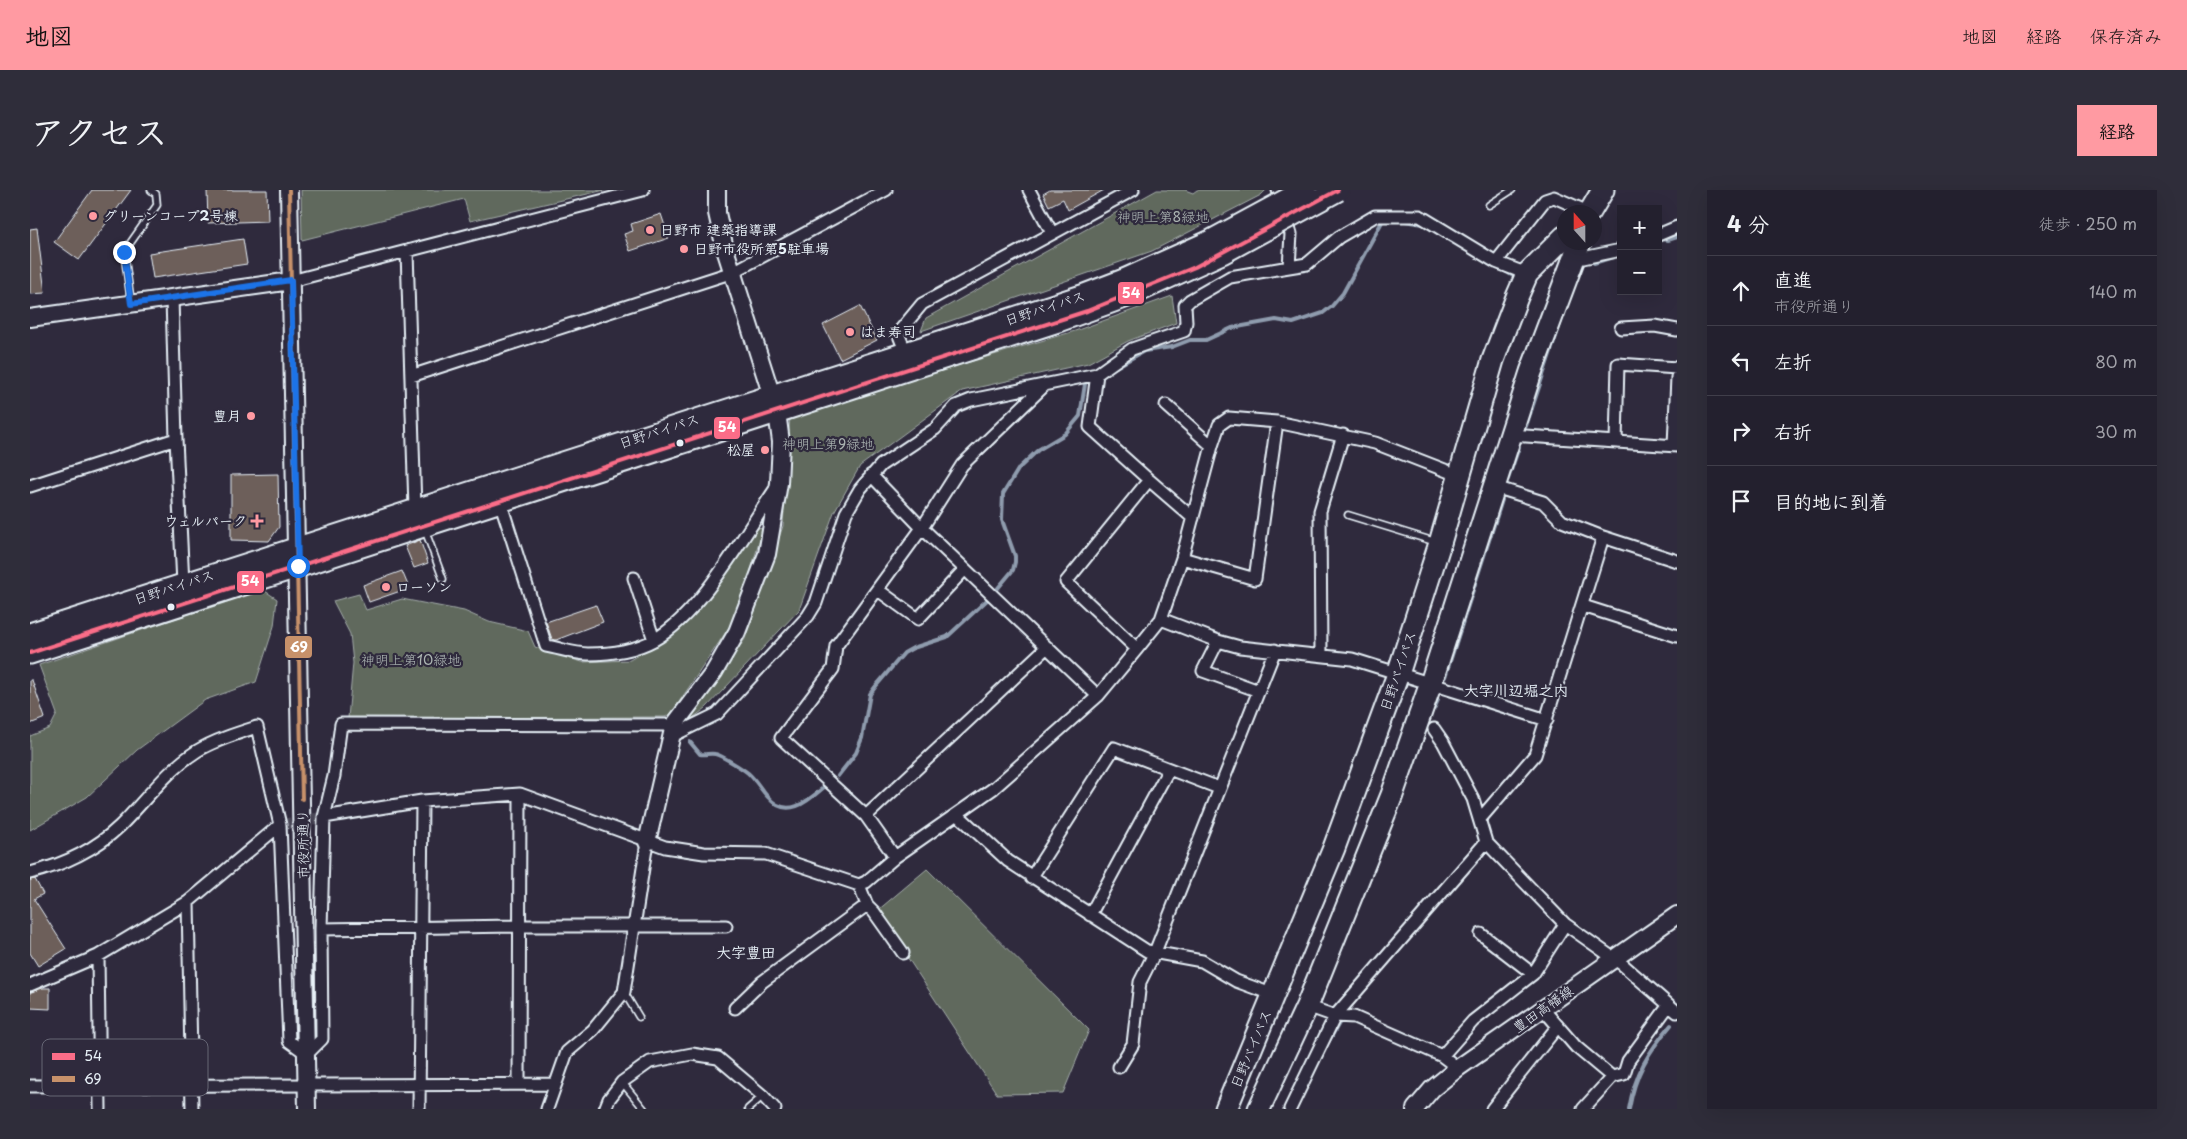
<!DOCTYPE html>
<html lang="ja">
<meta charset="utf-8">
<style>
:root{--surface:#23202e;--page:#2f2d3a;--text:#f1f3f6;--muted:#a3a3aa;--line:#403e4a;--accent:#ff9aa2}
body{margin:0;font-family:"Playpen Sans","Klee One",sans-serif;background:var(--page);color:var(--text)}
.controls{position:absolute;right:15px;top:15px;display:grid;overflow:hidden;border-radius:0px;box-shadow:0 5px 20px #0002}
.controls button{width:45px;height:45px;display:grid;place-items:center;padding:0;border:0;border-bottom:1px solid var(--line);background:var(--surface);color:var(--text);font:25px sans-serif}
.compass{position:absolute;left:1527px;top:15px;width:45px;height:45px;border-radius:50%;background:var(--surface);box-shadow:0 5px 20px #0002;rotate:339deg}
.stop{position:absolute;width:15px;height:15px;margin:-11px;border:4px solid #1a73e8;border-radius:50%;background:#fff}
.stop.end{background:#1a73e8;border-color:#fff;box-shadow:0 1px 5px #0008}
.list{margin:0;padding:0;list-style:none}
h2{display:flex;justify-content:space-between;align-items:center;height:65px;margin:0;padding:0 20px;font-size:21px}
h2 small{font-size:16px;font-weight:400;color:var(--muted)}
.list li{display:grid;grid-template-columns:32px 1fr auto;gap:15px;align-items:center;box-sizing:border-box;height:70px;padding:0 20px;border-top:1px solid var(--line)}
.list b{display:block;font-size:19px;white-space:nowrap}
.list p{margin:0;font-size:16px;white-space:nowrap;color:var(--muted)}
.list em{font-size:16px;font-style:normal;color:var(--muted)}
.icon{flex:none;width:28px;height:28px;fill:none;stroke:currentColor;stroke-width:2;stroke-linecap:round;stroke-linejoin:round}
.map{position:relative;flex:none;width:1647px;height:919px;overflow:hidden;border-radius:0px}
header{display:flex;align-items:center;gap:30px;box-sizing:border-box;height:70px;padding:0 25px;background:var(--accent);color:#111}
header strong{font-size:24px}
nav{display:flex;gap:28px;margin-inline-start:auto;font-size:18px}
.intro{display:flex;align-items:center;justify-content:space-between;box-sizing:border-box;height:120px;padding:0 30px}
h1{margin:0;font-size:35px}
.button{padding:12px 22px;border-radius:0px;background:var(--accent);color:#111;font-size:18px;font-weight:700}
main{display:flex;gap:30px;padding:0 30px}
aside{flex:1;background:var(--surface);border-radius:0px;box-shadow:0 5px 20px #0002}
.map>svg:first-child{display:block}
.green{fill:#60695d;stroke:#a4adaa}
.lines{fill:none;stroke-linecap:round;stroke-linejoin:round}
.stream{stroke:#8f9cae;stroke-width:4}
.building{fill:#6d5e5a;stroke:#e8f1f8}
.street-tunnel{stroke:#4b4859;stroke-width:11;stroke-dasharray:11 5.5;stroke-linecap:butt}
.lane-casing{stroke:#e8f1f8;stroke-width:9}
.street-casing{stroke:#e8f1f8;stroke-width:15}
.secondary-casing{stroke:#e8f1f8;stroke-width:20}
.highway-casing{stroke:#e8f1f8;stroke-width:25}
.lane{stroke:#2f2a3d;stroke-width:5.5}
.street{stroke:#2f2a3d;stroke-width:11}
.secondary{stroke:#2f2a3d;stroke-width:16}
.highway{stroke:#2f2a3d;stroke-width:21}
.highway-bridge-casing{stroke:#e8f1f8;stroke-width:25;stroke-linecap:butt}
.highway-bridge{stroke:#2f2a3d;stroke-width:21}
.bus-1-casing{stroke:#2f2a3d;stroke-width:8}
.bus-2-casing{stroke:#2f2a3d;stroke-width:8}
.bus-1{stroke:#fb6d88;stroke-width:4}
.bus-2{stroke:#c7916a;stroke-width:4}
.route{stroke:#1a73e8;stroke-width:6}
.poi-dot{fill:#ff9aa2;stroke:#2f2a3d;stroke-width:2}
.bus-dot{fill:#e8f1f8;stroke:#2f2a3d;stroke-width:2}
.labels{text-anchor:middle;stroke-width:4.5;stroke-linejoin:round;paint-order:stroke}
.poi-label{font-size:14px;font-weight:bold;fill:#e8f1f8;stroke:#2f2a3d;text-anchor:start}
.park-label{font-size:14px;fill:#abb4b2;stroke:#2f2a3d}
.street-label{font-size:14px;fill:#e8f1f8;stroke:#2f2a3d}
.neighbourhood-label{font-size:15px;font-weight:bold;fill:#e8f1f8;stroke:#2f2a3d}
.key{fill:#2f2a3d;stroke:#666675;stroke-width:1}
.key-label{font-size:14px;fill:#e8f1f8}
.line-badge{stroke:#2f2a3d;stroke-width:2}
.badge-label{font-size:14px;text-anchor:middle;font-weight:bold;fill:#fff}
</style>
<header>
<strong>地図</strong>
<nav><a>地図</a><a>経路</a><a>保存済み</a></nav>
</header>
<div class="intro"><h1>アクセス</h1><a class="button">経路</a></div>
<main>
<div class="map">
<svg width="1647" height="919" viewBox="0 0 1647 919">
<rect width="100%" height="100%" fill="#2f2a3d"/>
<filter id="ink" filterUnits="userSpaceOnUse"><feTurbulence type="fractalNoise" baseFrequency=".02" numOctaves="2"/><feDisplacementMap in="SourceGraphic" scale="10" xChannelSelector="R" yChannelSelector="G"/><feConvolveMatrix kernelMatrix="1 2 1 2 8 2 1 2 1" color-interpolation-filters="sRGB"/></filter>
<g filter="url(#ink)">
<path class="green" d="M271 0H575L440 31 434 9 272 50Z
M1127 0H1155L1163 3 1167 0H1236L1231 5 1122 61 891 141 896 128Z
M1142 106 1146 133 1098 151 1058 173 932 201 830 276 804 322 769 420 676 518 656 533 715 449 753 336 760 225 1045 141Z
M722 337 733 339 720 383 700 436 641 524 635 527 318 528 323 473 320 444 303 411 329 404 336 420 372 409 434 421 459 432 498 441 505 457 552 472 600 470 650 439Z
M232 399 247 409 244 436 226 492 175 510 107 560 57 607 0 640V546L20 538 27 524 9 475Z
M897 679 1059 840 1033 903 967 904 847 721Z"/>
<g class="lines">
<path class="stream" d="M1375 31 1393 34
M1630 49 1638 50 1647 47
M1564 73 1586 66
M1475 81 1485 87
M1086 177 1114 161 1142 157 1160 150H1176L1202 138 1246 130 1263 133 1293 123 1302 116 1313 103 1353 30H1356
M1496 236 1531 131
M1478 289 1489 257
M968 398 983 380 985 372V366L972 330 973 304 989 278 1008 260 1035 244 1050 226 1055 194
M1415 487 1472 310
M1404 519 1408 510
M660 552 670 564C675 565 680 563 685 564 691 565 713 579 718 583 726 590 731 600 738 607 757 630 778 611 794 597
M808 586 826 563 832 548 840 504 846 496 874 463 883 458 917 447 957 410
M1296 856 1312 828
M1599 919C1605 884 1618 862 1641 835"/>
</g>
<path class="building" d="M62 0H101L49 70 24 52Z
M177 0H237L238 31 178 33Z
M1020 0H1074L1038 20 1033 9 1019 16 1013 4Z
M631 24 639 48 600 61 594 44 603 41 601 34Z
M7 38 15 103 0 104V39Z
M213 49 217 74 123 88 119 63Z
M830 116 847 150 810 169 793 135Z
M248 284 249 337 239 351 201 350V285Z
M390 350 398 373 384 378 375 356Z
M372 381 379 398 339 412 333 395Z
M566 415 573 432 526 450 522 449 516 432Z
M0 490H2L15 528 0 534Z
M5 689 13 704 4 709 36 759 8 776 0 763V690Z
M13 798H20V819L0 818V802Z"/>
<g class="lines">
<path class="street-tunnel" d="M250 635 294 627"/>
<defs>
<path id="lane" d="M1459 15 1482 0
M101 112 94 62 127 15 126 4 121 0
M1318 325 1406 352
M395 340 413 389
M594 802 609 827
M592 892 614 919
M718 919 733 906"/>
<path id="street" d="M999 0 1022 43
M1248 0 1261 44 1259 77
M1628 45 1647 37
M377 61 385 319
M1546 65 1553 68 1591 60
M1466 72 1515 10 1524 7 1558 22
M261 91 613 0
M142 108 146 249 153 394
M1591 138 1625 136 1647 140
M876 163 868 143 892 114 1103 0
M1067 184 1060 237 1119 290
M381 186 703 82 856 0
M1136 215 1182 256
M1480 245 1647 256
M1586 252 1588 174 1647 178
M1644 255 1647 187
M841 285 892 338 1068 506
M0 296 146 249
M1465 297 1513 312 1532 331 1573 347
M470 311 516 456C529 458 544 464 558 464 580 464 604 461 624 450 671 424 715 343 746 298
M1152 368 1225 389 1247 232
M604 388 624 450
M848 400 888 429 935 379
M1553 416 1647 446
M1131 429 1188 451 1210 457 1322 469 1517 530
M1188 451 1173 481 1229 501
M1107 459 1036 392 1119 290 1163 328
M1291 465 1290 321 1313 245
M1404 539 1413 552 1443 609 1456 652 1535 734 1593 775 1647 822
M642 546 687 524 778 426 786 413 816 323 830 299 851 275 905 239 926 216 941 210 1067 184 1102 159 1154 141 1156 132 1155 115 1160 110 1200 87 1277 74 1309 47 1345 26H1390L1466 72 1497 84
M927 624 978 671 1117 761 1172 771 1206 791 1244 805
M836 626 1017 457
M294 627 304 586 311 534 644 535
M1450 629 1505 565 1573 347 1647 371
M865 667 836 626 751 548 803 479 806 456 892 338 932 275 1016 194
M0 683C33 675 66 659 90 636 115 611 137 580 167 561 185 550 208 543 227 537L250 635 259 851 277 864 292 849 291 739 294 627 392 611 490 604 635 657 674 663 736 664 829 695 836 692 865 667 964 598 1068 506 1107 459 1131 429 1152 368 1182 256 1189 235 1199 228 1247 232 1345 253 1430 286
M1001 688 1084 558 1189 598
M158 712 162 919
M837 715 844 722 873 763
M1060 725 1139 579
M291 739 491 736H696
M1451 744 1503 784
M68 766 70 919
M0 795 68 766 158 712 250 635
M1277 816 1305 826 1324 827 1412 866 1428 878
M705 818 732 792 837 715 829 695
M1513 819 1546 857 1582 887 1594 884 1598 871 1639 815
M1412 866 1443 831 1503 784 1535 734
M1089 877 1103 854 1110 792 1125 762 1245 460
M489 894 490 604
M0 896 525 894
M389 919 392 611
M517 919 537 862 563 840 594 802 617 652
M575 919 579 909 592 892 620 872 662 864 688 868 733 906 745 919
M1260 919 1305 826 1456 652
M1462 919 1528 836
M1553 919 1582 887"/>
<path id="secondary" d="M259 0 277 919
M0 128 261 91
M617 652 644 535 684 482 707 442 737 364 749 293 751 252 747 222 695 59 687 23V0
M1385 919 1402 899 1428 878 1647 725"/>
<path id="highway" d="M1560 22 1573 0
M0 444 876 163 1052 106 1094 90
M0 463 1028 131 1100 105
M1196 919 1304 658 1368 484 1410 353 1463 170 1487 107 1497 84 1534 47
M1229 919 1277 816 1362 605 1401 493 1501 182 1550 52"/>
</defs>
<use href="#lane" class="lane-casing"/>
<use href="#street" class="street-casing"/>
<use href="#secondary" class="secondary-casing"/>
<use href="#highway" class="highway-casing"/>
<use href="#lane" class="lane"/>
<use href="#street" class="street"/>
<use href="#secondary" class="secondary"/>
<use href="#highway" class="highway"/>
<defs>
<path id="highway-bridge" d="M1094 90 1179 52 1275 0
M1100 105 1192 63 1308 0"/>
</defs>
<use href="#highway-bridge" class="highway-bridge-casing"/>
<use href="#highway-bridge" class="highway-bridge"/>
<defs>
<path id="bus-1" d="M0 463 1057 121 1165 77 1308 0"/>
<path id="bus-2" d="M259 0 272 609"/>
</defs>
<use href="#bus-1" class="bus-1-casing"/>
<use href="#bus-2" class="bus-2-casing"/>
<use href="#bus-1" class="bus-1"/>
<use href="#bus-2" class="bus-2"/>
</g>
</g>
<g class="lines" filter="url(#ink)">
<path class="route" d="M94 62 101 114 261 90 268 376"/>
</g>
<g class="poi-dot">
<circle cx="63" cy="26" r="5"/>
<circle cx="620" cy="40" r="5"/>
<circle cx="654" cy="59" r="5"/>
<circle cx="820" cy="142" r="5"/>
<circle cx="221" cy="226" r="5"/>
<circle cx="735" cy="260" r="5"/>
<path d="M224.5 323.5h5v5h5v5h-5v5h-5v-5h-5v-5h5z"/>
<circle cx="356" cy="397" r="5"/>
</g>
<g class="bus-dot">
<circle cx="650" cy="253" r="4.5"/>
<circle cx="141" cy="417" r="4.5"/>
</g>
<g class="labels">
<g class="poi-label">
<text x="73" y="31">グリーンコープ2号棟</text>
<text x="630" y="45">日野市 建築指導課</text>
<text x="664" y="64">日野市役所第5駐車場</text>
<text x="830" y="147">はま寿司</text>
<text x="211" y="231" text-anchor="end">豊月</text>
<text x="725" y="265" text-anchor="end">松屋</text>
<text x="217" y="336" text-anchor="end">ウェルパーク</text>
<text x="366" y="402">ローソン</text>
</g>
<g class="park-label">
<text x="1133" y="32">神明上第8緑地</text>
<text x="798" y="259">神明上第9緑地</text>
<text x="381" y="475">神明上第10緑地</text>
</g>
<g class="street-label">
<text transform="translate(1015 118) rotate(-18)" y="5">日野バイパス</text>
<text transform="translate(629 241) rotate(-18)" y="5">日野バイパス</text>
<text transform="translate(144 397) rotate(-18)" y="5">日野バイパス</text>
<text transform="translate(1368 481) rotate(-71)" y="5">日野バイパス</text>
<text transform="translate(273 654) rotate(-91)" y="5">市役所通り</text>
<text transform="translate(1513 819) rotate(-35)" y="5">豊田高幡線</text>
<text transform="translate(1221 859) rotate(-67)" y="5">日野バイパス</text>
</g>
<g class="neighbourhood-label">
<text x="1486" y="506">大字川辺堀之内</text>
<text x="716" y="768">大字豊田</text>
</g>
</g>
<rect x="12" y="849" width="166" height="57" rx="8" class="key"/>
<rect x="22" y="863" width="23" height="7" fill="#fb6d88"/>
<rect x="22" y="886" width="23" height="6" fill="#c7916a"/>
<g class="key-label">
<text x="54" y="871">54</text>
<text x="54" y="894">69</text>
</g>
<g class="line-badge">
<rect x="1087" y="91" width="28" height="24" rx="5" fill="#fb6d88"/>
<rect x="683" y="226" width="28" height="24" rx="5" fill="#fb6d88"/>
<rect x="206" y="380" width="29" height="24" rx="5" fill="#fb6d88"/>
<rect x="254" y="445" width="29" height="24" rx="5" fill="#c7916a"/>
</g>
<g class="badge-label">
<text x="1101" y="108">54</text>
<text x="697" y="242">54</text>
<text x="220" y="396">54</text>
<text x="269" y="462">69</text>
</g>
</svg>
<div class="controls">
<button>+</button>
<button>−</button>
</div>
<svg class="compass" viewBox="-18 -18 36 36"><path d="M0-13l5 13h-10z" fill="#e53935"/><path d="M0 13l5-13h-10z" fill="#a3a3aa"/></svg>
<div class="stop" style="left:268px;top:376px"></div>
<div class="stop end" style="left:94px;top:62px"></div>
</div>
<aside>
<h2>4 分<small>徒歩 · 250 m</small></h2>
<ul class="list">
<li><svg class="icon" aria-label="ahead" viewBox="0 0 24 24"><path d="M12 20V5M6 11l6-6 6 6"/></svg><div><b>直進</b><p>市役所通り</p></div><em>140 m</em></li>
<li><svg class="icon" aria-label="left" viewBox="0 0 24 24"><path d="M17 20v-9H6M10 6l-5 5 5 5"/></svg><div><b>左折</b></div><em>80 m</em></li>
<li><svg class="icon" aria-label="right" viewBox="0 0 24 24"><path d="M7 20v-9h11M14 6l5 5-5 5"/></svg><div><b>右折</b></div><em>30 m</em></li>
<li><svg class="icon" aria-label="arrive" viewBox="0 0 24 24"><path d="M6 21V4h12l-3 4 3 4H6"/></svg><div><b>目的地に到着</b></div></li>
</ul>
</aside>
</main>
